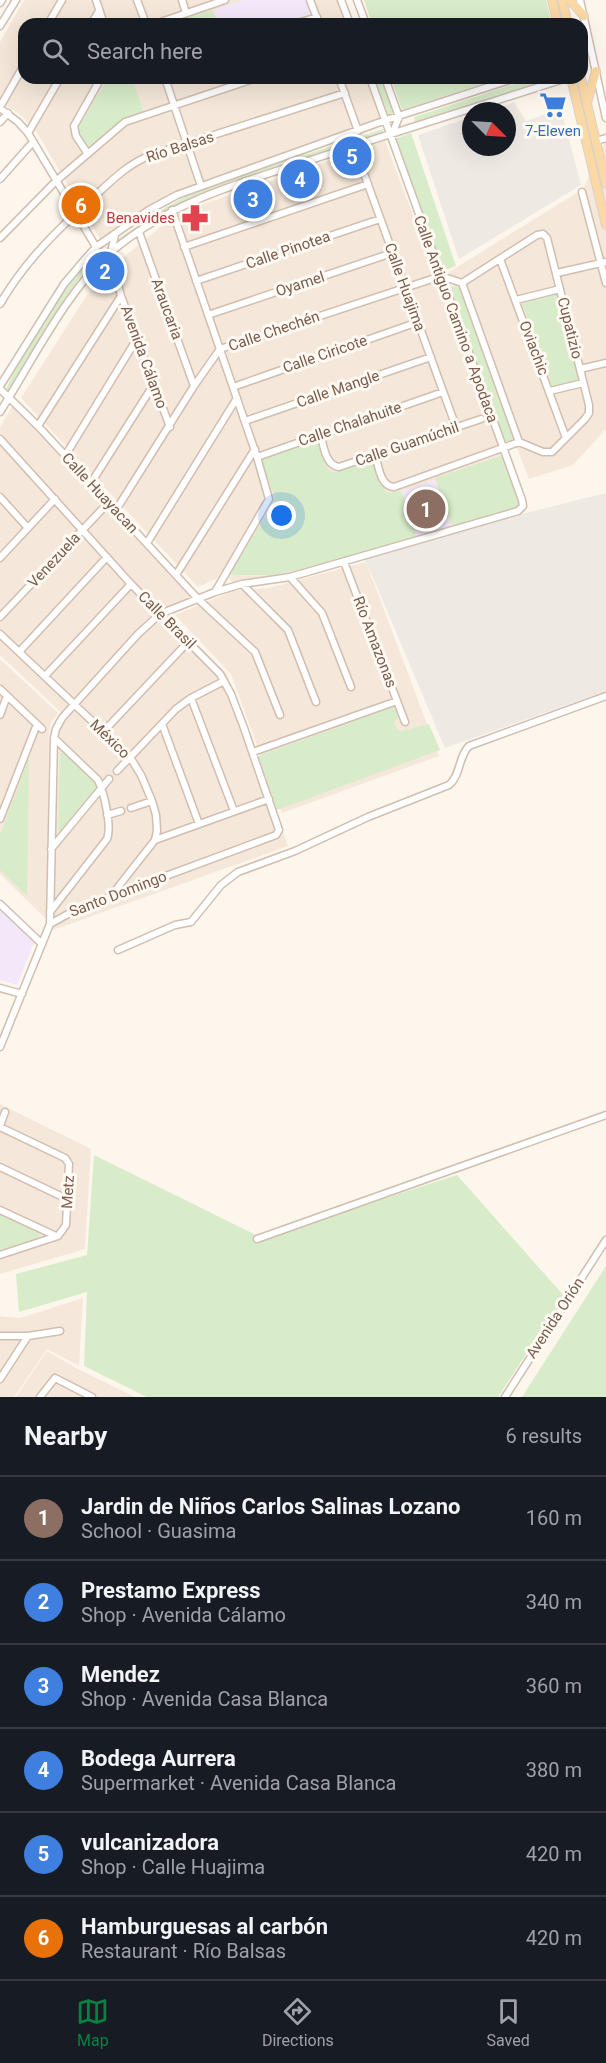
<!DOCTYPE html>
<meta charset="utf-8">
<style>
:root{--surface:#171b24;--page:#242831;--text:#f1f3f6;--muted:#9ea1a6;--line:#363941;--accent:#0b8043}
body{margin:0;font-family:Roboto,sans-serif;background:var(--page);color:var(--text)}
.compass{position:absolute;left:462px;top:102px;width:54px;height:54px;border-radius:50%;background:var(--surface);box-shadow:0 6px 24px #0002;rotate:114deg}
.you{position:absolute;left:282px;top:516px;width:21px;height:21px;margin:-15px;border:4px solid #fff;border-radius:50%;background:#1a73e8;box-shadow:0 0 0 9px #1a73e833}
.badge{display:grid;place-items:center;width:39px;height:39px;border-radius:50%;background:var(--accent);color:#fff;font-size:20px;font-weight:700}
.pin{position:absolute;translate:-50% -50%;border:3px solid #fff;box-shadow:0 2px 6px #0006}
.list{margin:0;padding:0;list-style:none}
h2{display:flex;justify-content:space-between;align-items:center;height:78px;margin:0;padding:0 24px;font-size:26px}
h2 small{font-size:20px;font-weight:400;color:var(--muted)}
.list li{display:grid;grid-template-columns:39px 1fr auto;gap:18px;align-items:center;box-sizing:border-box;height:84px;padding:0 24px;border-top:2px solid var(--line)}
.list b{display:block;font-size:22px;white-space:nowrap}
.list p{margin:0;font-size:20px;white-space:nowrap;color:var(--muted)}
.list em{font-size:20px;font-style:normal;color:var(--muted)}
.icon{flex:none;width:33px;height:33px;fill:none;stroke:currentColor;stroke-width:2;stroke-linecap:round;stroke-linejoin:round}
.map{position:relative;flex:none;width:606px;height:1397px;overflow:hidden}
.search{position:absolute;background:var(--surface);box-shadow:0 6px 24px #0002;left:18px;right:18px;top:18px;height:66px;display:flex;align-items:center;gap:15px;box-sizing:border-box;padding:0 21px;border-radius:18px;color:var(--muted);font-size:22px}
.sheet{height:582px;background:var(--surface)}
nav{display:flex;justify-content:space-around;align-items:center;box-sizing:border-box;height:84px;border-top:2px solid var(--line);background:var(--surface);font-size:16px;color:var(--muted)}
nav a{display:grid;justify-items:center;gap:3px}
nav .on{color:var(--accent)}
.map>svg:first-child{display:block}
.residential{fill:#f5e8da}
.industrial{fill:#efe9e4}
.education{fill:#f3e8fa}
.green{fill:#d8ecc9}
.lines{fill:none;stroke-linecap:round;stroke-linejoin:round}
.minor-casing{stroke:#d1beb0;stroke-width:9}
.major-casing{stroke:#dad1cd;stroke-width:10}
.minor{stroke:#fff;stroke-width:6}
.major{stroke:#fbd9a5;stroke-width:8}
.labels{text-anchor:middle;stroke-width:6;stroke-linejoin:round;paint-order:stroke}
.shop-label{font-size:15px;fill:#366cbe;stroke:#fffaf3}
.street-label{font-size:15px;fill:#7a5c4d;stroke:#fffaf3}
.health-label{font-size:15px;fill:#be3a42;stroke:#fffaf3;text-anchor:end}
</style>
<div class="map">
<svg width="606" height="1397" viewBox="0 0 606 1397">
<rect width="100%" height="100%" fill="#fdf6ec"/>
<path class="residential" d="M24 0H338L346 24H24V78H366L381 121 203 182 153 203 101 241 36 131 21 115 0 102V42Z
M606 140V429L573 465 529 479 449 272 583 189Z
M385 141 525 512 294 573 232 582 228 576 272 503V499L216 579 198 587 21 398 87 295 120 260 178 213Z
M13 405 190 597 163 610 227 674 288 846 53 930 59 735 63 724 67 718 0 655V427Z
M366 562 439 756 282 813 231 674 175 615 233 591 269 588Z
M0 659 58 713 51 723 49 732 47 920 0 874Z
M0 1104 91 1149 85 1249 0 1274Z
M83 1298 79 1366 47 1349 14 1397H0V1316L20 1318Z
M47 1351 78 1369 135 1397H16Z"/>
<path class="industrial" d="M514 102 526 121 561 109 581 185 459 259 418 135 471 117V147H507V111H489Z
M606 493V691L445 748 363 554Z"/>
<path class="education" d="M244 0H305L311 14 281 24H219L214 10Z
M435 480 451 527 417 536 402 491Z
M0 909 34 943 17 985 0 980Z"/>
<path class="green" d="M364 0H546L552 24H372Z
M212 10 218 24H169Z
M108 78H132L144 113 122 120 91 148H87L78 132V128Z
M374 78H384L395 111 389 116Z
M391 78H501L402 110Z
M533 78H553L415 124 414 117Z
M383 129 384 133 197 195 170 210 119 243 117 242 118 239 166 207 198 190Z
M411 133 456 266 443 271 395 139Z
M90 261 9 391 6 389C27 344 56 297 90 261Z
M447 285 462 288 516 436 515 441H504Z
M558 294 579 382 553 388 522 303Z
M316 440 319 442 328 469 331 472H336L370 461 374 463 386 493 401 491 417 538 301 569 272 575H233L231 573 274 502 275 498 262 462 264 458Z
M500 456 504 458 520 503 516 509 453 527 435 478Z
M396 706 399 715 394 723 398 730 402 731 429 724 440 750 277 810 258 756Z
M64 752 97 784 98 789 63 832 58 830 60 754Z
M29 758 27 896 0 870V835Z
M94 1155 262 1238 457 1175 564 1296 498 1397H147L84 1366 87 1292 19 1312 16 1274 87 1255Z
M0 1213 39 1232V1240L0 1251Z
M606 1266V1397H522Z"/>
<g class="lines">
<defs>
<path id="minor" d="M96 0 104 24
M137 0 146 24
M182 0 186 13
M310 0 319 24
M341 0 350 24
M357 0 366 24
M580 0 606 118
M0 3 2 0
M48 24 62 0
M91 24 99 11
M155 24 225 0
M295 24 317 17
M0 26 16 0
M165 78 201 186
M339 78 358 131
M385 78 399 117 393 132
M0 107 24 65
M0 108 18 122 28 133 96 247
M0 122 8 113
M28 133 60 78
M596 141 606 138
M354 146 456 427
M88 154 76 136 74 126 101 78
M0 179 33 142
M582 192 606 283
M172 210 257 457 269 499 215 592
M139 232 194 386
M115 235 111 252 113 267 121 296 170 427
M0 238 56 181 125 122 256 78
M184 247 368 184
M500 259 566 438
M93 270 96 248
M557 273 606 262
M196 281 380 219
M462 283 519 442
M516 300 560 289
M0 304C25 261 58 229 95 196 112 180 128 164 151 155L345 93
M208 315 392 253
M580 369 606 363
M0 386 64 284 87 257 96 247 149 210 177 195 386 120 516 78
M233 387 418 322
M0 389 38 426 198 599 255 652 280 715
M550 391 583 383
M0 412C31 363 68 289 111 252 174 199 244 182 320 157 402 130 484 104 567 78
M245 421 431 357
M38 426 121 296
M320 434C324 446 325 465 339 467L481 419
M0 439 131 584 220 674 231 694 244 728 279 830 276 835 77 909 50 924 0 1047
M375 455C379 467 380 486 394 487L519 442 543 452H552L585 419 589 413V405L547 238 543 234 537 235 462 283
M65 456 138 337
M257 457 443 392
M91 483 154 384
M0 497 28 528
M116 510 194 386 220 349 441 276 462 283
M147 543 237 398
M0 558 55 499
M344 562 405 722
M176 575 255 449
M290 577 322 613 351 687
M242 584 288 630 316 702
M0 617 109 502
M0 634 130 757 141 775 152 801 156 815 157 831 155 840 111 896
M19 652 107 557
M45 676 131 584
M0 689 42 729
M191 698 234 811
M0 715 7 696
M162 724 199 824
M103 732 188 642
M253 752 397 701
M117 771 176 709 191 698 224 681
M131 808 152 801
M107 815 121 811
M0 819 37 724
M155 840 269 799
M51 849 109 779
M0 904 42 944
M50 912 107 839C112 826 104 793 98 780L54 738
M50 924 54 738 56 729 62 718 138 634 160 614 215 592 242 584 290 577 518 511 523 506 522 500 370 78
M118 950 175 925 191 922 221 885 238 872 295 851 368 817 449 785C461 775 458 757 469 746L606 696
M0 988 22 994
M0 1126 5 1112
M0 1127 65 1158 69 1164 66 1225 58 1236 0 1255
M0 1167 67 1199
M0 1210 56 1236
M257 1239 606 1115
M0 1336H28L60 1331
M0 1379 28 1336
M40 1397 55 1378 92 1397
M505 1397 606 1240"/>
<path id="major" d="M552 0 558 24
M562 0 568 24
M570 0 584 16
M571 78 606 225
M581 78 606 184
M587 103 596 71"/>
</defs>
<use href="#minor" class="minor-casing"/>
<use href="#major" class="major-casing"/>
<use href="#minor" class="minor"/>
<use href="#major" class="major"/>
</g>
<defs>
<symbol id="supermarket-bare" viewBox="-9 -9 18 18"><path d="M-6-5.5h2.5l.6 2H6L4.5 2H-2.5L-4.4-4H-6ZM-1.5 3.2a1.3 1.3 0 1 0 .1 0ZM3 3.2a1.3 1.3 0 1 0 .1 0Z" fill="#3f7fe0" stroke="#fffaf3" stroke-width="2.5" paint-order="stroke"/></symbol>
<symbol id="pharmacy-bare" viewBox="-9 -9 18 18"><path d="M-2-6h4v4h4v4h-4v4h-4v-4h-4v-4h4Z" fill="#e0444e" stroke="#fffaf3" stroke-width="2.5" paint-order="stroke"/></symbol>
</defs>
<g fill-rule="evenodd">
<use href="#supermarket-bare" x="534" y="86" width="38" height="38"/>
<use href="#pharmacy-bare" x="176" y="199" width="38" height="38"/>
</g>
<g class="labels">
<g class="shop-label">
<text x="553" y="136">7-Eleven</text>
</g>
<g class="street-label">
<text transform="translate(180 147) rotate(-18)" y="5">Río Balsas</text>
<text transform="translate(288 250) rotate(-19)" y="5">Calle Pinotea</text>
<text transform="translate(300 284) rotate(-18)" y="5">Oyamel</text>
<text transform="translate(405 287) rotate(70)" y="5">Calle Huajima</text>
<text transform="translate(167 309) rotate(70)" y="5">Araucaria</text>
<text transform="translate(456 319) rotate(70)" y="5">Calle Antiguo Camino a Apodaca</text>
<text transform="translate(570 328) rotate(76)" y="5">Cupatizio</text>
<text transform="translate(274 331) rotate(-19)" y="5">Calle Chechén</text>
<text transform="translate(534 348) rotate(69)" y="5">Oviachic</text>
<text transform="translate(325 354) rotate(-19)" y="5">Calle Ciricote</text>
<text transform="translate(144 357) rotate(70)" y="5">Avenida Cálamo</text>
<text transform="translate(338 389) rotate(-19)" y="5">Calle Mangle</text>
<text transform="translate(350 424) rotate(-19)" y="5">Calle Chalahuite</text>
<text transform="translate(407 444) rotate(-19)" y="5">Calle Guamúchil</text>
<text transform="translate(100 493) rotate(47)" y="5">Calle Huayacan</text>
<text transform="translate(54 560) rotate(-47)" y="5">Venezuela</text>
<text transform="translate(167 620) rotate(45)" y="5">Calle Brasil</text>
<text transform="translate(375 642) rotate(69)" y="5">Río Amazonas</text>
<text transform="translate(110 739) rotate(44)" y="5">México</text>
<text transform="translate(118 894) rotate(-21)" y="5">Santo Domingo</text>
<text transform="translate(68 1192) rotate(-87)" y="5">Metz</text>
<text transform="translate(555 1318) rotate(-57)" y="5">Avenida Orión</text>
</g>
<g class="health-label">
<text x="175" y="223">Benavides</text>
</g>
</g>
</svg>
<svg class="compass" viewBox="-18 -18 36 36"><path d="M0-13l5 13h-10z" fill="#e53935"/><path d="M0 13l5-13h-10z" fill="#9ea1a6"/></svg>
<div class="you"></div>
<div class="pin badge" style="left:426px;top:509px;background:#8d6e63">1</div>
<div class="pin badge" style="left:105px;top:271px;background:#3f7fe0">2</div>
<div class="pin badge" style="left:253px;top:199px;background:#3f7fe0">3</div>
<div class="pin badge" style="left:300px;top:179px;background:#3f7fe0">4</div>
<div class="pin badge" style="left:352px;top:156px;background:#3f7fe0">5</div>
<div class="pin badge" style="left:81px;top:205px;background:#e8710a">6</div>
<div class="search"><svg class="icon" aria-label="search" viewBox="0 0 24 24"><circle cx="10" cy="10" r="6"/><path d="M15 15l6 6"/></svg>Search here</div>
</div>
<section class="sheet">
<h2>Nearby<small>6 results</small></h2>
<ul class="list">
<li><span class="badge" style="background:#8d6e63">1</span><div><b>Jardin de Niños Carlos Salinas Lozano</b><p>School · Guasima</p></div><em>160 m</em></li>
<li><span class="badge" style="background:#3f7fe0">2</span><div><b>Prestamo Express</b><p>Shop · Avenida Cálamo</p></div><em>340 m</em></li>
<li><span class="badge" style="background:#3f7fe0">3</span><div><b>Mendez</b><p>Shop · Avenida Casa Blanca</p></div><em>360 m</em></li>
<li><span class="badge" style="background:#3f7fe0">4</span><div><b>Bodega Aurrera</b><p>Supermarket · Avenida Casa Blanca</p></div><em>380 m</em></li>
<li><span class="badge" style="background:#3f7fe0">5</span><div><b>vulcanizadora</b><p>Shop · Calle Huajima</p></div><em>420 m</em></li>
<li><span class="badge" style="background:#e8710a">6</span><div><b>Hamburguesas al carbón</b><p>Restaurant · Río Balsas</p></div><em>420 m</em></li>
</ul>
</section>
<nav>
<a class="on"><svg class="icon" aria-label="map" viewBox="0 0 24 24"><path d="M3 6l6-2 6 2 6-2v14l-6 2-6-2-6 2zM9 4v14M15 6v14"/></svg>Map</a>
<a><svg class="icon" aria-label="directions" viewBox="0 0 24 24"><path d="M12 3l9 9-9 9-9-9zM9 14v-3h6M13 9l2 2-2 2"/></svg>Directions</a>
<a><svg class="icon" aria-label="saved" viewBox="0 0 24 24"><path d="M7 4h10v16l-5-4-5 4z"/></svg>Saved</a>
</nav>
